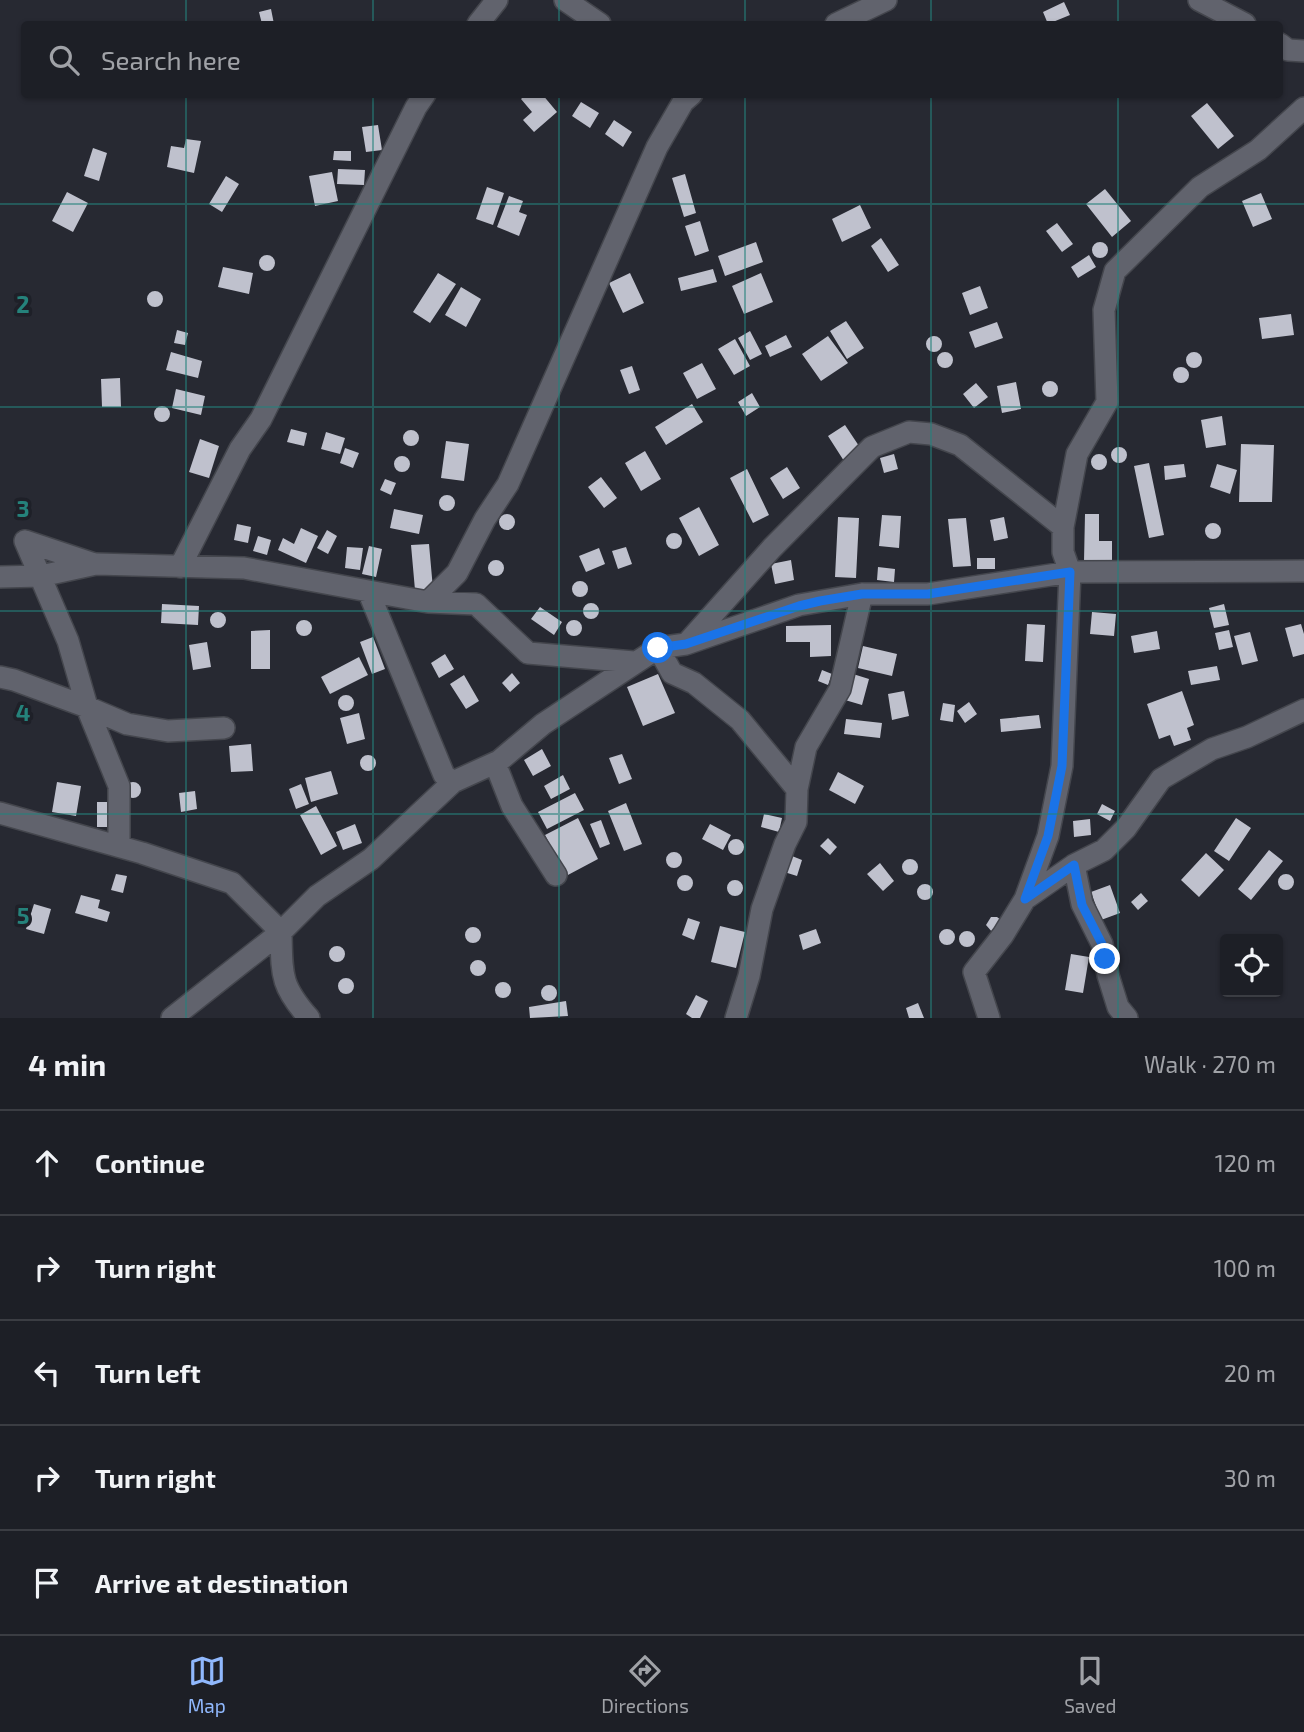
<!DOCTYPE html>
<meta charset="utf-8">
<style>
:root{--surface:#1d1f26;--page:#2a2c32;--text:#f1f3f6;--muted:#a0a2a7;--line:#3b3d43;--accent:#90b8fd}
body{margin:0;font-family:"Exo 2",sans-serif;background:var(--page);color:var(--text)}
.controls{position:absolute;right:21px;bottom:21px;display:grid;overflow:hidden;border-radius:7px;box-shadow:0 2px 5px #0004}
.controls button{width:63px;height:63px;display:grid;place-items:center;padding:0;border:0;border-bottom:2px solid var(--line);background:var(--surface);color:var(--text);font:35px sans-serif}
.stop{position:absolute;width:21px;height:21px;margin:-16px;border:5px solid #1a73e8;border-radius:50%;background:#fff}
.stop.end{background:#1a73e8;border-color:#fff;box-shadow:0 2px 7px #0008}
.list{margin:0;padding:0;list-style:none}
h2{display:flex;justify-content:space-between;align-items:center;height:91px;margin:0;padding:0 28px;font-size:30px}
h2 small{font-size:23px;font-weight:400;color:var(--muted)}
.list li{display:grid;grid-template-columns:46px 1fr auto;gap:21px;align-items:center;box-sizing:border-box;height:105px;padding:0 28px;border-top:2px solid var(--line)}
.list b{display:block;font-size:26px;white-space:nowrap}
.list em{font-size:23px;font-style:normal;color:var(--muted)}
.icon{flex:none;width:38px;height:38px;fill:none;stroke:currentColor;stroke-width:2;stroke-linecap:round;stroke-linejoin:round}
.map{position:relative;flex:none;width:1304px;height:1018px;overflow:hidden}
.search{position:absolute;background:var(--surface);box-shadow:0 2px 5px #0004;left:21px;right:21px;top:21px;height:77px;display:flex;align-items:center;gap:18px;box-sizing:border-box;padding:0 24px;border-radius:7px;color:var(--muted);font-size:26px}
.sheet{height:616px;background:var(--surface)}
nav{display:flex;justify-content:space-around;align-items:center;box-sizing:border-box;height:98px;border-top:2px solid var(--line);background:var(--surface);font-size:19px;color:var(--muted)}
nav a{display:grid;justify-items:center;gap:4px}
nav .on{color:var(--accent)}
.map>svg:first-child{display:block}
.building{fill:#bfc1cd}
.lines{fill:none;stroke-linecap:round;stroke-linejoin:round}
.street-casing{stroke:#44464d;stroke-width:24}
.street{stroke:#61636d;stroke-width:21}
.route{stroke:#1a73e8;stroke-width:9}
.grid{fill:none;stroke:#25827b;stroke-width:2;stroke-opacity:0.55}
.grid-label{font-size:23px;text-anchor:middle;font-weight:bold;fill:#25827b;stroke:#1e2028;stroke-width:7;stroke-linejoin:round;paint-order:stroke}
</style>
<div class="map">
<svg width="1304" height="1018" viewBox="0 0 1304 1018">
<rect width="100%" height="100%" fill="#272932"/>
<path class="building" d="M1064 2 1070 15 1048 24 1043 12Z
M271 9 274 24H262L259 12Z
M526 94H542L557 112 534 132 523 120 532 112 521 99Z
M581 102 599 113 590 128 572 116Z
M1207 103 1234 136 1218 149 1191 116Z
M614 120 632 132 623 147 605 134Z
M378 125 382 150 366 152 362 127Z
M186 139 201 141 194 173 167 167 171 146 184 148Z
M93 148 107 153 99 181 84 176Z
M334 151H351V161L333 160Z
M338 169 365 170 364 185 337 184Z
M332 172 338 201 315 206 309 176Z
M685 174 696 213 684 217 672 178Z
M226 176 239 184 222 212 209 204Z
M487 187 504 193 493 225 476 219Z
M1105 189 1131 221 1112 237 1086 204Z
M67 192 88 203 73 232 52 221Z
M1261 193 1272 219 1253 227 1242 201Z
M509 196 523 201 519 212 527 215 519 236 497 227Z
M860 205 871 228 842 242 832 219Z
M700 221 709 251 695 256 685 226Z
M1057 223 1073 244 1062 252 1046 231Z
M881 238 899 265 888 272 871 246Z
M1092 250a8 8 0 1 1 16 0a8 8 0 1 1-16 0Z
M756 242 763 262 725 276 718 256Z
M259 263a8 8 0 1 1 16 0a8 8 0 1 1-16 0Z
M1089 255 1096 267 1078 278 1071 267Z
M223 267 253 273 249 294 218 287Z
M713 269 717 282 681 291 678 278Z
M438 273 456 284 430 323 413 312Z
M630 273 644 303 623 313 609 283Z
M761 273 773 302 744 314 732 286Z
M980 286 988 308 970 315 962 293Z
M461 287 481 299 466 327 445 315Z
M147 299a8 8 0 1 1 16 0a8 8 0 1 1-16 0Z
M1291 314 1294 335 1262 339 1259 318Z
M846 321 864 348 847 359 830 331Z
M997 322 1003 338 975 348 969 332Z
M177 330 188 333 185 345 174 343Z
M750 331 762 354 750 360 738 338Z
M786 335 792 347 770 357 765 346Z
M926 344a8 8 0 1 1 16 0a8 8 0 1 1-16 0Z
M828 336 848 363 821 381 802 354Z
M735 339 750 366 734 375 718 349Z
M1186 360a8 8 0 1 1 16 0a8 8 0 1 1-16 0Z
M937 360a8 8 0 1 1 16 0a8 8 0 1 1-16 0Z
M171 352 202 361 198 378 166 370Z
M702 363 716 389 697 399 683 373Z
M632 366 640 390 629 394 620 370Z
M1173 375a8 8 0 1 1 16 0a8 8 0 1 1-16 0Z
M120 378 121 407H102L101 379Z
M1042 389a8 8 0 1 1 16 0a8 8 0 1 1-16 0Z
M1016 382 1021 409 1002 413 997 386Z
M976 383 988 397 974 408 963 394Z
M176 389 205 396 201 415 172 408Z
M752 393 760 407 746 416 738 402Z
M692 404 703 422 666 445 655 427Z
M154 414a8 8 0 1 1 16 0a8 8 0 1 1-16 0Z
M1222 416 1226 445 1206 448 1201 420Z
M845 425 861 449 844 461 828 436Z
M291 429 307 433 304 446 287 442Z
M403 438a8 8 0 1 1 16 0a8 8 0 1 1-16 0Z
M326 432 345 438 340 454 321 449Z
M200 439 219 446 209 478 189 472Z
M446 441 469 444 464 481 441 478Z
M1241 444 1274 445 1272 502H1239Z
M1111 455a8 8 0 1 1 16 0a8 8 0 1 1-16 0Z
M345 448 359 453 353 468 340 463Z
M645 451 661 479 641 491 625 463Z
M1091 462a8 8 0 1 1 16 0a8 8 0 1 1-16 0Z
M894 454 898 469 884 473 880 458Z
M394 464a8 8 0 1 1 16 0a8 8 0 1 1-16 0Z
M1149 463 1164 535 1149 538 1134 466Z
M1184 464 1186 477 1165 480 1164 466Z
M1217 464 1237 470 1230 494 1210 487Z
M787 467 800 488 783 499 770 478Z
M747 469 769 515 753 523 730 478Z
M601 477 617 498 604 508 588 487Z
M385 479 396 483 391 495 380 490Z
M439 503a8 8 0 1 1 16 0a8 8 0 1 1-16 0Z
M699 507 719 545 699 556 679 518Z
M394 509 423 515 419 534 390 528Z
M499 522a8 8 0 1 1 16 0a8 8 0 1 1-16 0Z
M1085 514H1099V541H1112V561H1084Z
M882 515 901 516 899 548 879 546Z
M838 517 859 518 856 578 835 577Z
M1004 517 1008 538 994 541 990 520Z
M966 518 971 566 953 567 948 519Z
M1205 531a8 8 0 1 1 16 0a8 8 0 1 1-16 0Z
M237 524 251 527 248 543 234 540Z
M301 528 318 536 306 563 278 550 283 538 294 544Z
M327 530 337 536 328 554 317 548Z
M666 541a8 8 0 1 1 16 0a8 8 0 1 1-16 0Z
M258 536 271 540 267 555 253 551Z
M429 544 433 589 415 590 411 545Z
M369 546 382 549 376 577 362 574Z
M347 547 363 548 360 570 345 568Z
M626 547 632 564 618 569 612 551Z
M599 548 605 564 586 572 579 556Z
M977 558H995V569H977Z
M488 568a8 8 0 1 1 16 0a8 8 0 1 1-16 0Z
M791 560 794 580 775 584 771 564Z
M878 567 895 569 894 582 877 580Z
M572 589a8 8 0 1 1 16 0a8 8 0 1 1-16 0Z
M583 611a8 8 0 1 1 16 0a8 8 0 1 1-16 0Z
M162 604 199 606 198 625 161 623Z
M1224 604 1229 625 1214 628 1209 608Z
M540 607 562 622 554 635 531 619Z
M210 620a8 8 0 1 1 16 0a8 8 0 1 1-16 0Z
M1092 612 1116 614 1114 636 1090 634Z
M296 628a8 8 0 1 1 16 0a8 8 0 1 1-16 0Z
M566 628a8 8 0 1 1 16 0a8 8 0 1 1-16 0Z
M1027 624 1045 625 1043 662 1025 661Z
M1301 624 1304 634V654L1293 657 1285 628Z
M831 625V656L810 657V642H786V626Z
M270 630V669H251V631Z
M1229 630 1233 647 1219 650 1215 633Z
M1157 631 1160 649 1134 653 1131 636Z
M1250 632 1258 661 1242 665 1234 636Z
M373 637 385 669 372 674 360 642Z
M207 642 211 667 193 670 189 645Z
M863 646 897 654 892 676 858 668Z
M445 654 454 669 439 678 431 663Z
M359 657 368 675 330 694 321 677Z
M1217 666 1220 680 1191 685 1188 671Z
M822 670 832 674 828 685 818 681Z
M512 673 520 683 510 692 502 683Z
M658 674 675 713 643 726 627 687Z
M853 674 869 679 862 705 845 700Z
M464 675 479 701 466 709 450 684Z
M904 691 909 716 892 720 888 694Z
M1182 691 1194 725 1187 728 1191 740 1174 746 1170 735 1159 739 1147 704Z
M338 703a8 8 0 1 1 16 0a8 8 0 1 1-16 0Z
M969 702 977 714 965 723 957 711Z
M943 703 955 705 953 722 940 720Z
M359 713 365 739 347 744 340 718Z
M1039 715 1041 728 1001 732 1000 719Z
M846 719 882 723 880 738 844 734Z
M251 744 253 771 231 772 229 746Z
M542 749 551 766 533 776 524 760Z
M622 754 632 779 619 784 609 758Z
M360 763a8 8 0 1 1 16 0a8 8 0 1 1-16 0Z
M331 771 338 794 311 802 305 778Z
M838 772 864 786 855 804 829 790Z
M563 775 570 789 551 799 544 786Z
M57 782 81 786 76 816 52 812Z
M125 790a8 8 0 1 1 16 0a8 8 0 1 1-16 0Z
M301 784 309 804 296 809 289 789Z
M195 791 197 809 181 812 179 793Z
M575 793 584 810 547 829 538 812Z
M97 802H112V827H97Z
M626 803 642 844 624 851 608 811Z
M1102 804 1115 811 1110 821 1097 814Z
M316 806 337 846 321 855 300 815Z
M764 814 782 818 779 832 761 827Z
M578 818 598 859 566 876 545 835Z
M1236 818 1251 828 1229 861 1214 851Z
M1090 819 1091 835 1074 837 1073 821Z
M601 820 610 844 600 848 590 824Z
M355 824 362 843 343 850 336 832Z
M710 824 731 835 723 850 702 839Z
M828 838 837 847 830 855 820 846Z
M728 847a8 8 0 1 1 16 0a8 8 0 1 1-16 0Z
M1269 850 1283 861 1251 900 1238 889Z
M666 860a8 8 0 1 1 16 0a8 8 0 1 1-16 0Z
M1206 853 1224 870 1199 897 1181 880Z
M787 854 802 860 797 876 781 871Z
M902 867a8 8 0 1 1 16 0a8 8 0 1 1-16 0Z
M880 863 894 881 883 891 867 874Z
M1278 882a8 8 0 1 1 16 0a8 8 0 1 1-16 0Z
M116 874 127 876 123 893 111 890Z
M677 883a8 8 0 1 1 16 0a8 8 0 1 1-16 0Z
M727 888a8 8 0 1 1 16 0a8 8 0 1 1-16 0Z
M917 892a8 8 0 1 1 16 0a8 8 0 1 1-16 0Z
M1110 885 1120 913 1101 920 1091 892Z
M1141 893 1148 901 1138 910 1131 902Z
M81 895 100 900 98 908 110 912 107 922 75 913Z
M34 904 51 909 44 934 26 929Z
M991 917H997L1001 920 993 933 986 925Z
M688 918 700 922 694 940 682 935Z
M720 926 745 932 736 968 711 962Z
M465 935a8 8 0 1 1 16 0a8 8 0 1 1-16 0Z
M939 937a8 8 0 1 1 16 0a8 8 0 1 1-16 0Z
M816 929 821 943 803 950 799 935Z
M959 939a8 8 0 1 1 16 0a8 8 0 1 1-16 0Z
M329 954a8 8 0 1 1 16 0a8 8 0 1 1-16 0Z
M1071 954 1089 957 1083 993 1065 990Z
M470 968a8 8 0 1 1 16 0a8 8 0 1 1-16 0Z
M338 986a8 8 0 1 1 16 0a8 8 0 1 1-16 0Z
M495 990a8 8 0 1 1 16 0a8 8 0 1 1-16 0Z
M541 993a8 8 0 1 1 16 0a8 8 0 1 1-16 0Z
M696 995 708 1001 700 1018H692L686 1014Z
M566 1001 568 1016 530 1018 529 1007Z
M918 1003 924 1018H909L906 1008Z"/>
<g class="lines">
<defs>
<path id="street" d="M565 0 600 24
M1199 0 1245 24
M478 24 497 0
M836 24 886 0
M1280 44 1288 50 1304 51
M25 541 68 641 88 710 119 786V846
M25 541 94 564
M180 567 240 449 261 419 416 107 425 94
M0 577 41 576 96 564 244 568 428 602 476 604 528 653 634 662
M369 593 444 775 453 782
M428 602 457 573 485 519 508 484 657 147 683 102 692 94
M689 641 772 548 872 447 909 432 931 434 960 445 1063 527
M658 648 672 673 694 683 740 720 797 789
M0 677 14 680 87 707 127 724 168 731 224 728
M495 763 512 806 556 875
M0 813 142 853 232 883 281 932 172 1018
M1074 865 1082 904 1102 944 1108 975 1118 1007 1127 1018
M1025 899 1074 865 1104 850 1126 828 1161 779 1212 749 1247 737 1304 710
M309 1018C280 985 282 975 281 932L317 896 371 859 453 782 499 761 543 724 658 648 686 644 799 605 862 594H928L1070 572 1304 571
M736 1018 749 976 762 909 785 844 796 822 797 789 806 747 840 689 862 594
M989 1018 974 972 1003 935 1025 899 1048 836 1062 766 1070 572 1063 552V527L1077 454 1107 402 1104 310 1115 271 1200 187 1258 150 1304 108"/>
</defs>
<use href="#street" class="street-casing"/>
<use href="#street" class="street"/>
</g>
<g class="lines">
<path class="route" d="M658 648 686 644 799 606 820 601 862 594H928L1070 572 1062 766 1048 836 1025 899 1074 865 1082 905 1102 944 1105 959"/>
</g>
<path class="grid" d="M186 0V24M373 0V24M559 0V24M745 0V24M931 0V24M1118 0V24M186 94V1018M373 94V1018M559 94V1018M745 94V1018M931 94V1018M1118 94V1018M0 204H1304M0 407H1304M0 611H1304M0 814H1304"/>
<g class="grid-label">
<text x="23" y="313">2</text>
<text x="23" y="517">3</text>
<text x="23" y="721">4</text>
<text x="23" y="924">5</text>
</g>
</svg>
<div class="controls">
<button><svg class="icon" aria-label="locate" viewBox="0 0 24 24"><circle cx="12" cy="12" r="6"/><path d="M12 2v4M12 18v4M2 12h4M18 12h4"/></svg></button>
</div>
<div class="stop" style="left:658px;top:648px"></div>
<div class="stop end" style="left:1105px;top:959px"></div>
<div class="search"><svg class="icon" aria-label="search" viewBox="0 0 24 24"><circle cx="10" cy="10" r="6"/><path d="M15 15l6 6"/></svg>Search here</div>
</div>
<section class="sheet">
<h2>4 min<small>Walk · 270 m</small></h2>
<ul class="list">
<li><svg class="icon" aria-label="ahead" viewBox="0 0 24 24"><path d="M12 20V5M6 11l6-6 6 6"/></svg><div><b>Continue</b></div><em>120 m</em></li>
<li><svg class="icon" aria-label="right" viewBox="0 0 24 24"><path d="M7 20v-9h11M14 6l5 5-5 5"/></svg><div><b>Turn right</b></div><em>100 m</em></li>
<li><svg class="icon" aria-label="left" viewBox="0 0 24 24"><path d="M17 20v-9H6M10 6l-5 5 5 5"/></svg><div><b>Turn left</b></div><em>20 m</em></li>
<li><svg class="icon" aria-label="right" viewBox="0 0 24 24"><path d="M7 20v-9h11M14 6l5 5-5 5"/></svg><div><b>Turn right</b></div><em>30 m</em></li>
<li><svg class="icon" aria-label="arrive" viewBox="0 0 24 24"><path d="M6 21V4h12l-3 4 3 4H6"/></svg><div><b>Arrive at destination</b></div></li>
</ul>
</section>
<nav>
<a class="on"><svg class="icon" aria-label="map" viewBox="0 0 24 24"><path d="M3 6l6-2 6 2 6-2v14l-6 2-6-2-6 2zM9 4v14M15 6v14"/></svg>Map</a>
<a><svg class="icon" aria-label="directions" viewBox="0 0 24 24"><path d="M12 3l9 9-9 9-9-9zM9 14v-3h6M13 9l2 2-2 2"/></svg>Directions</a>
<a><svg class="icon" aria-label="saved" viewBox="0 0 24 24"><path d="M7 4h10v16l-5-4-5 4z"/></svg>Saved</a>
</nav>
